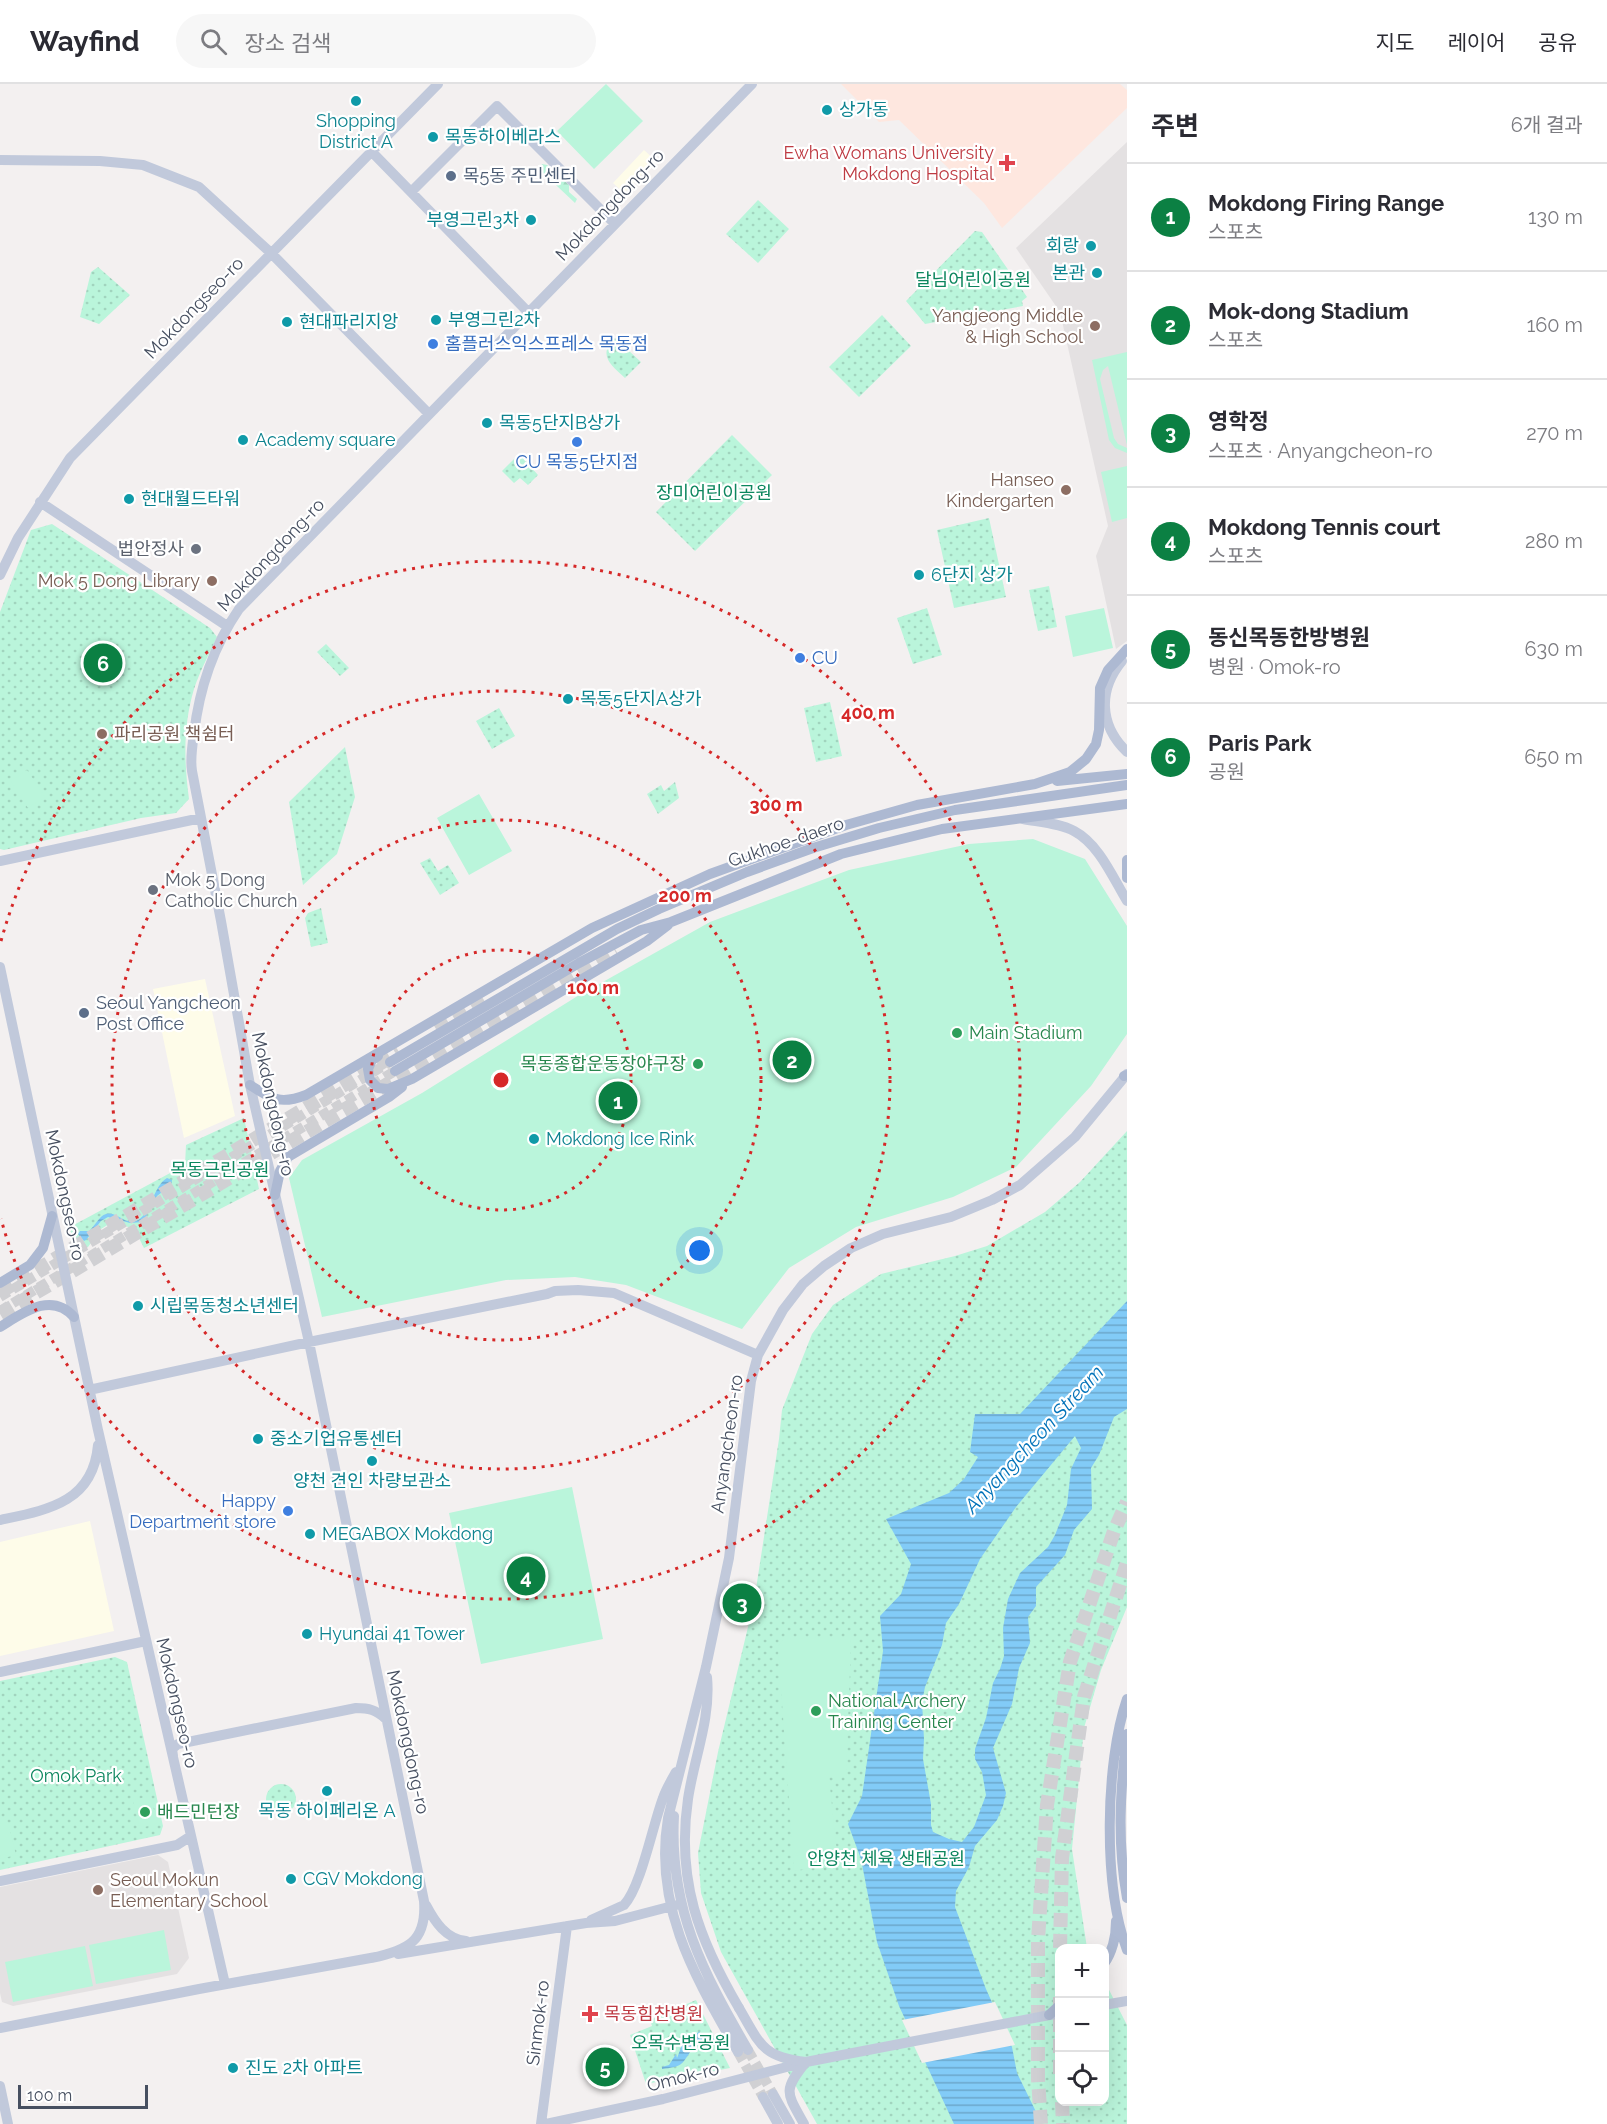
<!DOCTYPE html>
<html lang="ko">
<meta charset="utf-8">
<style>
:root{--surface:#fff;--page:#f7f7f7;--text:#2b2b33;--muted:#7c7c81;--line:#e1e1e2;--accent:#0b8043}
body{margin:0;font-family:Raleway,"Noto Sans KR",sans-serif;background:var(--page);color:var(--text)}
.controls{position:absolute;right:18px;bottom:18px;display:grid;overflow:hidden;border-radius:12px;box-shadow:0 6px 24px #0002}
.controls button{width:54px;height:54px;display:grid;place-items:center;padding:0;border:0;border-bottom:2px solid var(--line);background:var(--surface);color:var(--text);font:30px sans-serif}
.scale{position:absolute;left:18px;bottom:15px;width:130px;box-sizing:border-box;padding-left:6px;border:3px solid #464f60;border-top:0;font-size:16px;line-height:21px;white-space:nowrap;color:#464f60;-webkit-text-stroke:4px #fff;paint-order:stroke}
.you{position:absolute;left:700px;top:1167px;width:21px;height:21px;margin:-15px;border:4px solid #fff;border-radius:50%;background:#1a73e8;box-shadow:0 0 0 9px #1a73e833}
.badge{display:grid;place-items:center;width:39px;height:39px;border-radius:50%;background:var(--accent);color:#fff;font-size:20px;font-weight:700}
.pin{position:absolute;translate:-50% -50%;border:3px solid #fff;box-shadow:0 2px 6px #0006}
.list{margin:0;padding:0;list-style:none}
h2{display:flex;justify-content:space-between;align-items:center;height:78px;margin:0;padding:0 24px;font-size:26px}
h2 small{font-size:20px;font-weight:400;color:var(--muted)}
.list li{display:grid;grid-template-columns:39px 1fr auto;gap:18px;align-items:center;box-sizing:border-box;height:108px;padding:0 24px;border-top:2px solid var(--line)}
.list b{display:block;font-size:22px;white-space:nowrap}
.list p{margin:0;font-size:20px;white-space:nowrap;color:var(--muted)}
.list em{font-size:20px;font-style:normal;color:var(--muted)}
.icon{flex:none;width:33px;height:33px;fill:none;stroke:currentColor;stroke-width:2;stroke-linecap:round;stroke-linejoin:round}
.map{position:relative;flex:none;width:1127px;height:2040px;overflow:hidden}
header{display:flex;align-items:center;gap:36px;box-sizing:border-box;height:84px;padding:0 30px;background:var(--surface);border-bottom:2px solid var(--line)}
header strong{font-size:28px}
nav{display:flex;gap:33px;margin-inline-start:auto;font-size:21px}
.search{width:420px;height:54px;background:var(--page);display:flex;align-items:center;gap:15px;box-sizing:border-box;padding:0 21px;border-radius:33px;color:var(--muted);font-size:22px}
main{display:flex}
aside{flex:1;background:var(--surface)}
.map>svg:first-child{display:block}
.commercial{fill:#fefce9}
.education{fill:#e4e1e2}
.medical{fill:#fee7df}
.grass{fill:url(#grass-dots)}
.forest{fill:url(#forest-firs)}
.garden{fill:#baf5db}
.water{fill:url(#water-rules);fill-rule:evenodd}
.pier{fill:#f3f0f0}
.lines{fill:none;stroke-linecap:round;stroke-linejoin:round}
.secondary-tunnel{stroke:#d0d0d3;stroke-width:10;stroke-dasharray:10 5;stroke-linecap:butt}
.primary-tunnel{stroke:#d0d0d3;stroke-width:10;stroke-dasharray:10 5;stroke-linecap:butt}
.highway-tunnel{stroke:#d0d0d3;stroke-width:14;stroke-dasharray:14 7;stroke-linecap:butt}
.secondary{stroke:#c1c9db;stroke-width:10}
.primary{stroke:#adb9d2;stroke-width:10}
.secondary-bridge{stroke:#c1c9db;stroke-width:10}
.primary-bridge{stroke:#adb9d2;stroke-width:10}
.ring{fill:none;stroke:#d62828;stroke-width:3;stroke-dasharray:3 6}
.culture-dot{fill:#0f9aa8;stroke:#fff;stroke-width:2}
.health-dot{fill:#e0444e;stroke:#fff;stroke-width:2}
.service-dot{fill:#5c6f8a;stroke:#fff;stroke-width:2}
.education-dot{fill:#8d6e63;stroke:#fff;stroke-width:2}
.shop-dot{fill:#3f7fe0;stroke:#fff;stroke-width:2}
.worship-dot{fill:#6b7280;stroke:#fff;stroke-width:2}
.leisure-dot{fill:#2e9e5b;stroke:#fff;stroke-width:2}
.labels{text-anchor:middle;stroke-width:4.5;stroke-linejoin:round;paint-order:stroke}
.culture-label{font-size:18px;fill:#0d838f;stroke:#fff;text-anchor:start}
.health-label{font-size:18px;fill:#be3a42;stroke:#fff;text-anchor:end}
.service-label{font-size:18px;fill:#4e5e75;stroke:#fff;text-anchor:start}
.street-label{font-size:18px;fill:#464f60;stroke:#fff}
.park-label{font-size:18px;fill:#0c865e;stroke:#fff}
.education-label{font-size:18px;fill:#785e54;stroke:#fff;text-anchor:end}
.shop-label{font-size:18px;fill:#366cbe;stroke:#fff;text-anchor:start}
.worship-label{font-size:18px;fill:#5b616d;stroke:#fff;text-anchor:end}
.leisure-label{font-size:18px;fill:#27864d;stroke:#fff;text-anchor:start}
.water-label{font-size:20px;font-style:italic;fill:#0072b9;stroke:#fff}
.centre{fill:#d62828;stroke:#fff;stroke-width:3}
.ring-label{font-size:18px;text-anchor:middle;font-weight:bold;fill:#d62828;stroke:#fff;stroke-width:4.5;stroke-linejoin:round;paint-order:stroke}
</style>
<header>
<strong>Wayfind</strong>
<div class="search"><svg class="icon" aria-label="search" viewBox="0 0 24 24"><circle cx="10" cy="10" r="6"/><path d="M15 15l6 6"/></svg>장소 검색</div>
<nav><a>지도</a><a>레이어</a><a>공유</a></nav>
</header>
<main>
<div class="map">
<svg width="1127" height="2040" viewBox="0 0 1127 2040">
<defs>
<pattern id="grass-dots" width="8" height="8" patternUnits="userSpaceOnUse" patternTransform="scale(1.5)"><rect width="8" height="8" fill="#baf5db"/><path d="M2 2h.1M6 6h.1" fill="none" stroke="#a1d4be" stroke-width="1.8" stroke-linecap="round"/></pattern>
<pattern id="forest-firs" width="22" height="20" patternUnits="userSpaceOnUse" patternTransform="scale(1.5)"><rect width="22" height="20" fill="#baf5db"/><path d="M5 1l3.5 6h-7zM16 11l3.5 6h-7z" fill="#a1d4be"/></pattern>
<pattern id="water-rules" width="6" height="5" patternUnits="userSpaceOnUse" patternTransform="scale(1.5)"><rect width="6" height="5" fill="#82cbf7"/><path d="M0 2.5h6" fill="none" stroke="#6ca7cb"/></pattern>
</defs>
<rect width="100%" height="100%" fill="#f3f0f0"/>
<path class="commercial" d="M644 66 655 76 624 109 613 99Z
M205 895 235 1032 184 1054 153 905Z
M90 1437 114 1547 0 1572V1458Z"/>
<path class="education" d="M1127 58V557L1116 565 1096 472 1108 442 1060 228 1016 164Z
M158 1771 168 1778 189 1874 177 1890 13 1922 2 1918 0 1909V1803Z"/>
<path class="medical" d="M841 0H1120L1127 6V24L1002 144 984 119 899 36 879 38Z"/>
<path class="grass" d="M758 116 789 145 758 179 726 150Z
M975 147 982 148 1027 213 1022 217 1023 222 925 240 906 217Z
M98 183 130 211 99 240 80 233 91 188Z
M882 231 911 262 859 313 829 283Z
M615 254 641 278 625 294C611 281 597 271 615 254Z
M732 351 772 391 695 467 656 428Z
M519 370 538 391 528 401 520 394 514 399 502 387Z
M989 434 1006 513 954 524 937 446Z
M52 440 210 544 217 553C209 570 200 587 194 605 183 642 184 677 189 715L176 729 141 734 4 766 0 765V528L31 446Z
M1049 502 1057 543 1038 547 1029 506Z
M927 524 942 571 913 580 897 534Z
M326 560 349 584 340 592 317 568Z
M830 618 842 672 816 678 804 624Z
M499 624 515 652 492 665 476 637Z
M345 663 355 713 337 770 303 801 289 718Z
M675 698 679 714 658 730 647 710 661 701 664 707Z
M430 774 438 787 448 781 459 799 440 811 420 779Z
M321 824 328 859 311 863 305 834 308 829Z
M244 1034 259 1105 144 1164 135 1146 114 1137 101 1145 88 1163 74 1166 70 1143 185 1081 186 1061Z
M1127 1047V1523L1101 1586 1084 1644 1072 1765 1087 1864H1060V2018H1104L1105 1898 1127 1941V2040H817L721 1868 701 1809 698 1769 718 1668 754 1518 779 1355 782 1326 812 1250 833 1221 881 1190 955 1172 987 1162 1045 1128 1080 1098Z
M115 1573 127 1578 163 1742 160 1751 0 1786V1597Z
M266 1715a15 15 0 1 1 30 0a15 15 0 1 1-30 0Z
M696 1916 730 1984 646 2000 630 1951 652 1942 650 1936Z"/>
<path class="forest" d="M542 80 547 81 569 101V108L577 115 575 119 540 86Z"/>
<path class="garden" d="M606 0 643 37 594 85 557 47Z
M1127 268V361L1108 282 1103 286 1100 295 1114 354 1118 360 1127 364V369L1115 364 1109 356 1092 276Z
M1127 382V434L1112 438 1101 388Z
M1104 524 1113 564 1073 573 1065 532Z
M27 686 45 713 28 724 11 697Z
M479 710 512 767 469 791 437 734Z
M1033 755 1085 775 1127 842V950L1091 1002 1016 1083 953 1113 856 1143 789 1184 742 1245 626 1201 575 1193 506 1196 322 1233 289 1094 302 1076 422 1009 576 913 710 838 849 786 969 760Z
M572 1403 603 1555 481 1580 449 1429Z
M822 1553 851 1555 846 1693H829L838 1779 794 1787 778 1562 784 1555Z
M151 1712 157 1740 140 1744 133 1716Z
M8 1738 16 1771 0 1775V1740Z
M164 1846 171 1886 96 1900 89 1861Z
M85 1862 93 1902 13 1918 5 1878Z"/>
<path class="water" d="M167 1094 172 1096 171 1101 157 1112 143 1138 130 1139 108 1133 101 1137 86 1156 84 1157 78 1150 80 1147H89C95 1142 99 1132 106 1130 117 1127 126 1143 138 1136 152 1128 153 1102 167 1094Z
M1127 1217V1325L1114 1333 1099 1371 1091 1384 1092 1425 1074 1446 1065 1471 1036 1503V1522L1028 1533 1030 1559 1019 1584 1012 1620 993 1664 1006 1709 1003 1722 997 1736 975 1762 969 1783 956 1807 955 1823 986 1905 1012 1963 1017 1989 1042 2040H954L899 1922 877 1858 861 1775 848 1740 862 1712 883 1567 880 1532 901 1510 911 1480 886 1435 949 1409 964 1395 978 1373 970 1368 975 1330H1020ZM1075 1352 1081 1364 1071 1385 1067 1421 1055 1451 1048 1463 1020 1489 1008 1515 1003 1544 1004 1572 1000 1585 993 1599 986 1634 975 1665V1675L982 1688 986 1711 974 1743 962 1758 949 1755 933 1748 931 1741V1720L923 1675 924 1655 922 1618 925 1603 942 1561 946 1539 959 1520 980 1475 1016 1423Z
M700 1947 699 1950H712V1953L718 1959C695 1951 695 1963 684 1977 680 1983 670 1984 662 1985V1983L669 1981 676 1970 677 1974 684 1956 685 1958Z"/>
<path class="pier" d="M995 1918 1015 1961 922 1979 902 1936Z"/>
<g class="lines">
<path class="secondary-tunnel" d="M748 1966 773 2010
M738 1968 763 2013"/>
<path class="primary-tunnel" d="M0 1213 390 978
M0 1227 395 987"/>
<path class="highway-tunnel" d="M436 945 489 914
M0 1208 399 968
M0 1230 615 865
M1060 1864 1062 1774 1084 1613 1127 1479
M1060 1913V1992
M1062 2018 1063 2040
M1041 2040 1038 1995V1856L1047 1721 1070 1578 1114 1447 1127 1418"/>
<path class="secondary" d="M371 67 528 228
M0 76 100 77 143 81 199 103 271 169 429 330
M411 108 497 22 614 139
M40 418 227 542
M0 491 18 454 70 374 438 0
M1122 577C1098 606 1099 641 1127 668
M1023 735C1039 738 1059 739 1074 747 1099 760 1113 794 1127 817
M0 777 201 734
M0 883 98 1346 225 1900
M89 1306 309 1258 547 1210 555 1207 578 1206 614 1209 758 1271
M0 1436C47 1426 93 1419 98 1361
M0 1588 146 1557
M707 1593C711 1635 694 1674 688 1715 676 1796 699 1856 739 1924
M173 1672 172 1665 178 1660 356 1624C369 1624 376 1626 386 1635
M674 1732C669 1824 703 1889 748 1966
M0 1797 177 1761 191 1752
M426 1821C435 1838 446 1855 466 1857
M591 1836 624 1821C641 1803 653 1740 663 1714 666 1705 671 1697 676 1688
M398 1870 586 1839 615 1837 680 1820
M372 1874C407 1866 427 1858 424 1817L309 1258 250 1001 221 837 192 687C190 675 192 663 194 650 199 606 213 563 239 525L752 0
M1104 1921 1127 1917
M0 1944 199 1905 376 1873
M738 1968C696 1894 653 1824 668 1734L706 1583 729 1474 751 1297 758 1271 783 1226 803 1200 824 1182 851 1164 883 1150 951 1133 992 1116 1020 1101 1075 1053 1127 990
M0 2002 8 2040
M773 2010 790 2040
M763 2013 778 2040
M541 2040 567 1842
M546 2040 663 2015 806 1978
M804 2040C787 2009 782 2007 806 1978"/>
<path class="primary" d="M1057 697 1127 690
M1127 776V794
M378 972 372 976 368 985 370 996 378 1004 388 1005 412 995 647 857 668 841
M390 978 617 845 659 825 747 788 813 764 879 744 955 726 1127 701
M395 987 579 879 641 846 671 838 841 770 942 745 1127 720
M1124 992 1127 991
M250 1001C272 1015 280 1021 306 1011L592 844 710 790 846 741 917 721 1035 700 1070 688 1086 675 1096 660 1099 646 1100 604 1108 586 1127 565
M275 1111 280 1087 288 1073 389 1013 402 1003
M0 1199 30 1181 43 1164 52 1132
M0 1243C23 1229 51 1207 74 1233
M1127 1615C1105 1679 1103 1802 1127 1866
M1127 1650C1120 1707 1117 1758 1127 1814
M1104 1880C1113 1867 1116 1852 1116 1837"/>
<path class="secondary-bridge" d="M739 1924C760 1960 762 1973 806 1978L1060 1929"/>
<path class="primary-bridge" d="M1049 1931 1060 1921"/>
</g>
<g class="ring">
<circle cx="501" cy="996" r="130"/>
<circle cx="501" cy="996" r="260"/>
<circle cx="501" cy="996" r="389"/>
<path d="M1 857A519 519 0 1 1 1 1135"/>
</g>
<g class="culture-dot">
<circle cx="356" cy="17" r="6"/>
<circle cx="827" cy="26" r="6"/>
<circle cx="433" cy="53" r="6"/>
<circle cx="531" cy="136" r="6"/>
<circle cx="1091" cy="162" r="6"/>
<circle cx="1097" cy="189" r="6"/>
<circle cx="436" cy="236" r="6"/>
<circle cx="287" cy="238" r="6"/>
<circle cx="487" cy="339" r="6"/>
<circle cx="243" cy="356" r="6"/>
<circle cx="129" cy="415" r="6"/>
<circle cx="919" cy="491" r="6"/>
<circle cx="568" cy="615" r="6"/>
<circle cx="534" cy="1055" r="6"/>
<circle cx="138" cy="1222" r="6"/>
<circle cx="258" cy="1355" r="6"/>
<circle cx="372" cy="1377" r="6"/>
<circle cx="310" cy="1450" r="6"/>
<circle cx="307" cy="1550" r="6"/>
<circle cx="327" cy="1707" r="6"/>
<circle cx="291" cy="1795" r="6"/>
<circle cx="233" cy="1984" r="6"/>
</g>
<g class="health-dot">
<path d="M1004 70h6v6h6v6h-6v6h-6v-6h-6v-6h6z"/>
<path d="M587 1921h6v6h6v6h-6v6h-6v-6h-6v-6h6z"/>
</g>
<g class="service-dot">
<circle cx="451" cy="92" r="6"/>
<circle cx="84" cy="929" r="6"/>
</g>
<g class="education-dot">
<circle cx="1095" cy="242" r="6"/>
<circle cx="1066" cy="406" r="6"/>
<circle cx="212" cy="497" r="6"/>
<circle cx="102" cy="650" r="6"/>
<circle cx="98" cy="1806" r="6"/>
</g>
<g class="shop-dot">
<circle cx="433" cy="260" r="6"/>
<circle cx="577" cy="358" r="6"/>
<circle cx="800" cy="574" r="6"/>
<circle cx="288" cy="1427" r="6"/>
</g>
<g class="worship-dot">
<circle cx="196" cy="465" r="6"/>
<circle cx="153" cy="806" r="6"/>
</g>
<g class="leisure-dot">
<circle cx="957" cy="949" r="6"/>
<circle cx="698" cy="980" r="6"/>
<circle cx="816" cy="1627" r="6"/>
<circle cx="145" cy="1728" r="6"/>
</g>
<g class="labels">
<g class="culture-label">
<text x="839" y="32">상가동</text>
<text x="356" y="43" text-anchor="middle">Shopping<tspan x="356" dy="21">District A</tspan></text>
<text x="445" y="59">목동하이베라스</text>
<text x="519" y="142" text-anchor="end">부영그린3차</text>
<text x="1079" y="168" text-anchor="end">회랑</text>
<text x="1085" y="195" text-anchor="end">본관</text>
<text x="448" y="242">부영그린2차</text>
<text x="299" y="244">현대파리지앙</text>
<text x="499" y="345">목동5단지B상가</text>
<text x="255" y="362">Academy square</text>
<text x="141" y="421">현대월드타워</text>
<text x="931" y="497">6단지 상가</text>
<text x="580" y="621">목동5단지A상가</text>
<text x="546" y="1061">Mokdong Ice Rink</text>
<text x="150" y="1228">시립목동청소년센터</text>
<text x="270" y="1361">중소기업유통센터</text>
<text x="372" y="1403" text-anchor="middle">양천 견인 차량보관소</text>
<text x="322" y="1456">MEGABOX Mokdong</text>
<text x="319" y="1556">Hyundai 41 Tower</text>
<text x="327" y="1733" text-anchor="middle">목동 하이페리온 A</text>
<text x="303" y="1801">CGV Mokdong</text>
<text x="245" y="1990">진도 2차 아파트</text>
</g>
<g class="health-label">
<text x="994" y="75">Ewha Womans University<tspan x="994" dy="21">Mokdong Hospital</tspan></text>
<text x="604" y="1936" text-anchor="start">목동힘찬병원</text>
</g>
<g class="service-label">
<text x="463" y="98">목5동 주민센터</text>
<text x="96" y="925">Seoul Yangcheon<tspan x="96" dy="21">Post Office</tspan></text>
</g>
<g class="street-label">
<text transform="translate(610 121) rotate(-46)" y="6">Mokdongdong-ro</text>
<text transform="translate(194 224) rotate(-46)" y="6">Mokdongseo-ro</text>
<text transform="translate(271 471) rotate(-47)" y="6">Mokdongdong-ro</text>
<text transform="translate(786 758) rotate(-19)" y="6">Gukhoe-daero</text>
<text transform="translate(273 1020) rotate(78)" y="6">Mokdongdong-ro</text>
<text transform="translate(65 1111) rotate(78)" y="6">Mokdongseo-ro</text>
<text transform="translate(727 1360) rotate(-82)" y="6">Anyangcheon-ro</text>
<text transform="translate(177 1619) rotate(77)" y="6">Mokdongseo-ro</text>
<text transform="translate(408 1658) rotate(78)" y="6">Mokdongdong-ro</text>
<text transform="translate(538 1939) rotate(-83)" y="6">Sinmok-ro</text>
<text transform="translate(683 1993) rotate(-14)" y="6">Omok-ro</text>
</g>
<g class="park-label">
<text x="973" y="202">달님어린이공원</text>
<text x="714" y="415">장미어린이공원</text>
<text x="220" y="1092">목동근린공원</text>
<text x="76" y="1698">Omok Park</text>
<text x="886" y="1781">안양천 체육 생태공원</text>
<text x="681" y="1965">오목수변공원</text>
</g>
<g class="education-label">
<text x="1083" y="238">Yangjeong Middle<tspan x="1083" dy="21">&amp; High School</tspan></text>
<text x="1054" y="402">Hanseo<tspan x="1054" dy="21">Kindergarten</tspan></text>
<text x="200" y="503">Mok 5 Dong Library</text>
<text x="114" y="656" text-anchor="start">파리공원 책쉼터</text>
<text x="110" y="1802" text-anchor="start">Seoul Mokun<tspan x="110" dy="21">Elementary School</tspan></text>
</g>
<g class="shop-label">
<text x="445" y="266">홈플러스익스프레스 목동점</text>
<text x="577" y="384" text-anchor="middle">CU 목동5단지점</text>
<text x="812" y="580">CU</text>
<text x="276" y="1423" text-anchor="end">Happy<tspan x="276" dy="21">Department store</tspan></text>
</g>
<g class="worship-label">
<text x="184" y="471">법안정사</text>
<text x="165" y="802" text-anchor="start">Mok 5 Dong<tspan x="165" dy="21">Catholic Church</tspan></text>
</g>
<g class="leisure-label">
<text x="969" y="955">Main Stadium</text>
<text x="686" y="986" text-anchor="end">목동종합운동장야구장</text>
<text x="828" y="1623">National Archery<tspan x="828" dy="21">Training Center</tspan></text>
<text x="157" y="1734">배드민턴장</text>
</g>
<g class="water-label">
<text transform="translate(1034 1355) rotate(-47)" y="7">Anyangcheon Stream</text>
</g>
</g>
<circle cx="501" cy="996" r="9" class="centre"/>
<g class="ring-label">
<text x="868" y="635">400 m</text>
<text x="776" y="727">300 m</text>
<text x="685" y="818">200 m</text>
<text x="593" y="910">100 m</text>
</g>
</svg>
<div class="controls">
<button>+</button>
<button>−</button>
<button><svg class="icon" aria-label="locate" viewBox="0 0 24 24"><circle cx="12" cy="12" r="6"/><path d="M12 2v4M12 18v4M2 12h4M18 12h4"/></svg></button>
</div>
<div class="scale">100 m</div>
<div class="you"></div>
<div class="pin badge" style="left:618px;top:1017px">1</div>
<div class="pin badge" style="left:792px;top:976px">2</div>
<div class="pin badge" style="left:742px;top:1519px">3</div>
<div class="pin badge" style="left:526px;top:1492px">4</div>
<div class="pin badge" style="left:605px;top:1983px">5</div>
<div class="pin badge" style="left:103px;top:579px">6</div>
</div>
<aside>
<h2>주변<small>6개 결과</small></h2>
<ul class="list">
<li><span class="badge">1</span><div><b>Mokdong Firing Range</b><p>스포츠</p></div><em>130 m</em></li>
<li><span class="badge">2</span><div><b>Mok-dong Stadium</b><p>스포츠</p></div><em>160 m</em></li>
<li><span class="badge">3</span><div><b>영학정</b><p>스포츠 · Anyangcheon-ro</p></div><em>270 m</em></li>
<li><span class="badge">4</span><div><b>Mokdong Tennis court</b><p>스포츠</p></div><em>280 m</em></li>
<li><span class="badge">5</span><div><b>동신목동한방병원</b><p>병원 · Omok-ro</p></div><em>630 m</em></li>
<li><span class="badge">6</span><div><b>Paris Park</b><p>공원</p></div><em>650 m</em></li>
</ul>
</aside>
</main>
